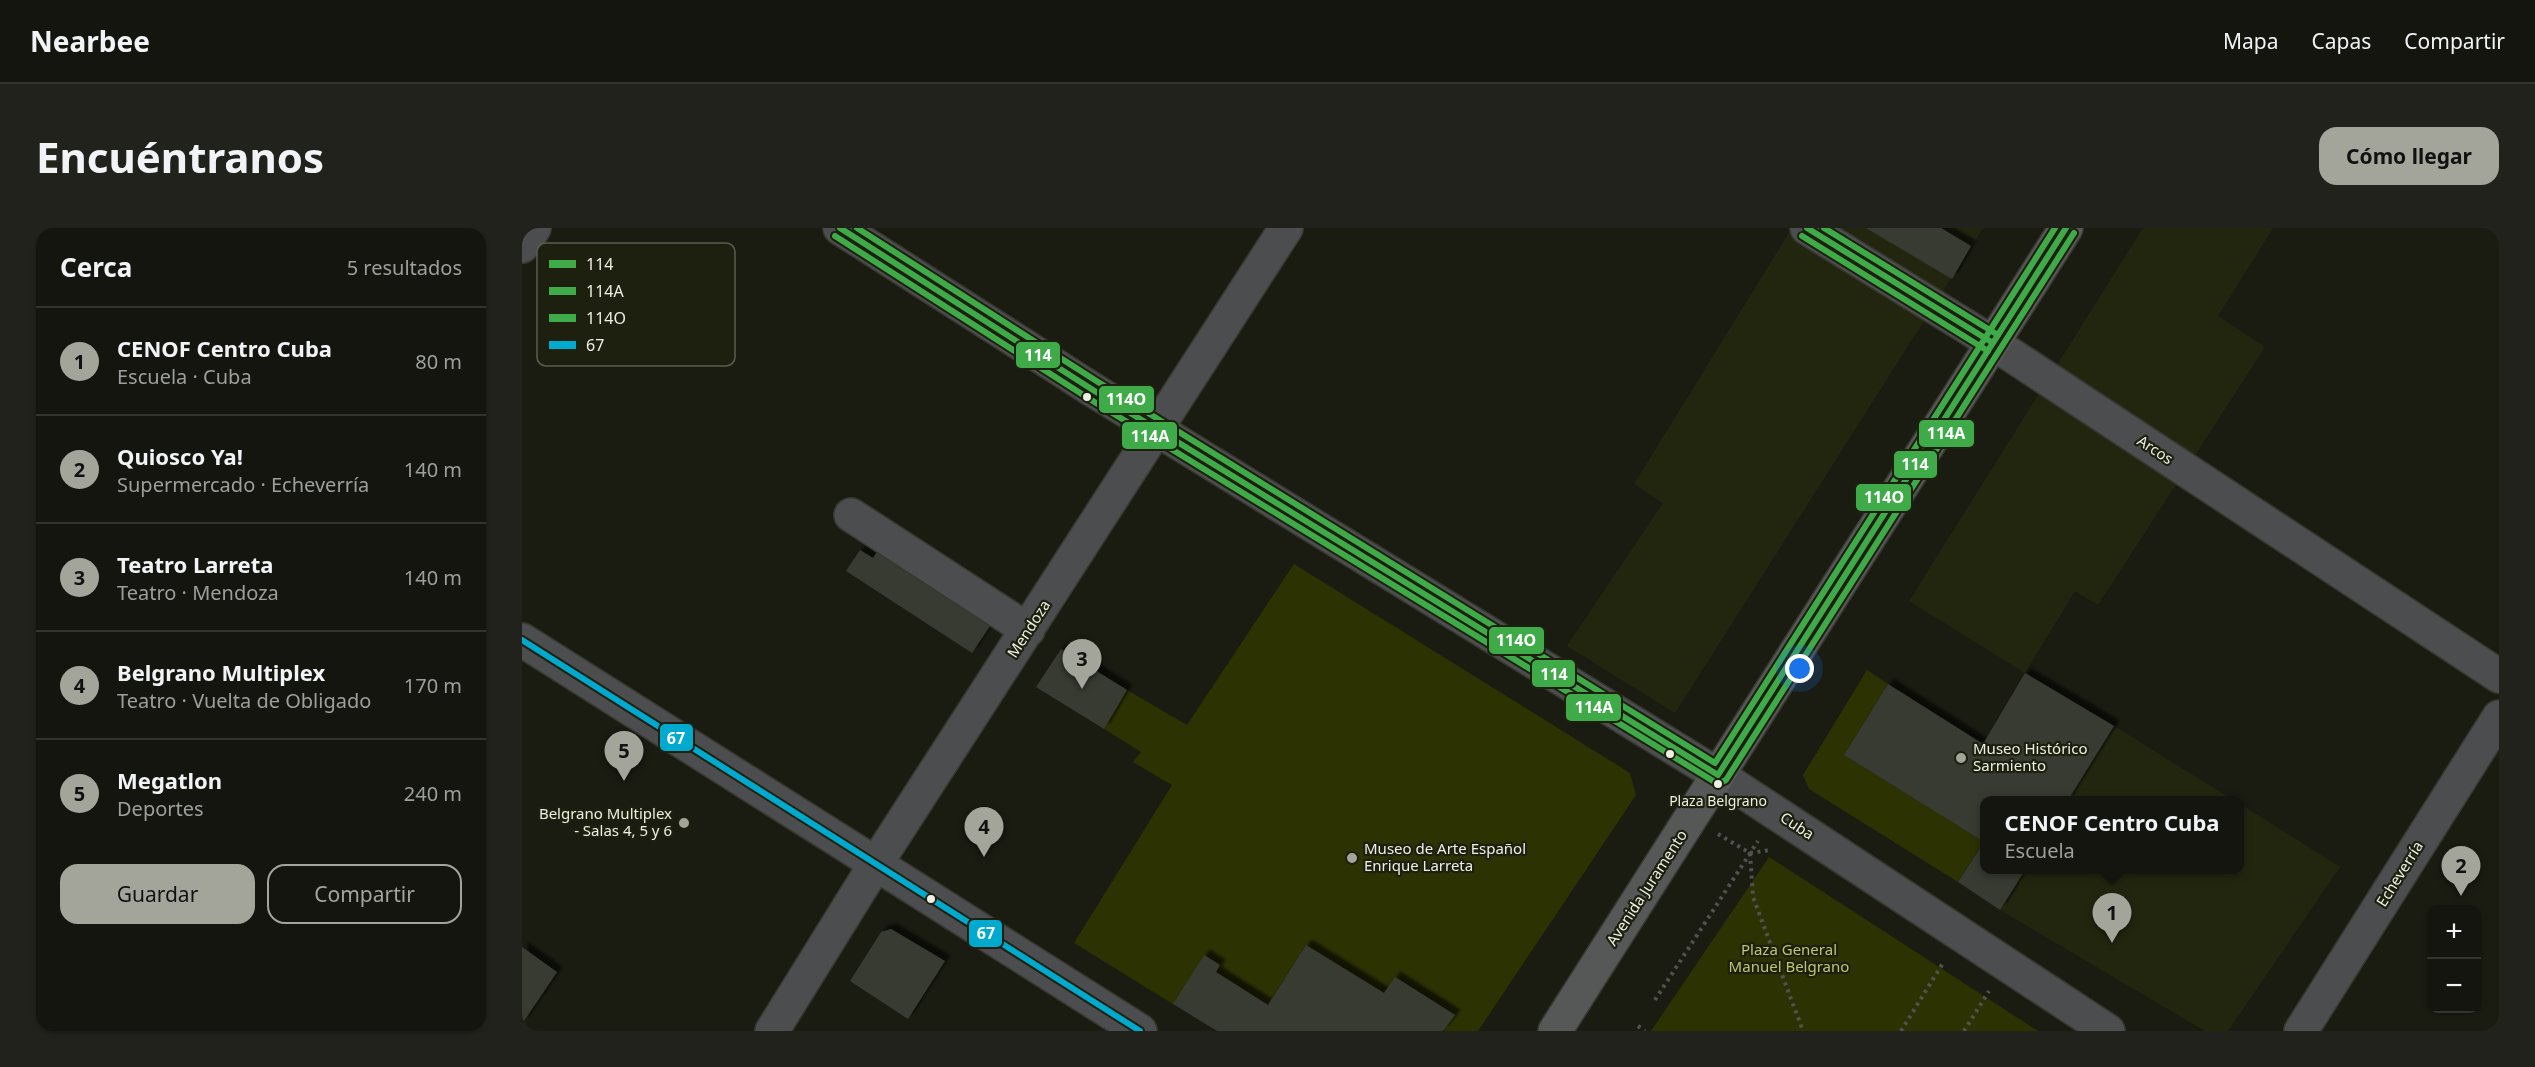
<!DOCTYPE html>
<html lang="es">
<meta charset="utf-8">
<style>
:root{--surface:#14150e;--page:#21221c;--text:#f1f3f6;--muted:#9d9f9e;--line:#33342e;--accent:#a3a59a}
body{margin:0;font-family:"Noto Sans",sans-serif;background:var(--page);color:var(--text)}
.controls{position:absolute;right:18px;bottom:18px;display:grid;overflow:hidden;border-radius:12px;box-shadow:0 2px 4px #0004}
.controls button{width:54px;height:54px;display:grid;place-items:center;padding:0;border:0;border-bottom:2px solid var(--line);background:var(--surface);color:var(--text);font:30px sans-serif}
.you{position:absolute;left:1278px;top:441px;width:21px;height:21px;margin:-15px;border:4px solid #fff;border-radius:50%;background:#1a73e8;box-shadow:0 0 0 9px #1a73e833}
.badge{display:grid;place-items:center;width:39px;height:39px;border-radius:50%;background:var(--accent);color:#111;font-size:20px;font-weight:700}
.pin{position:absolute;translate:-50% -50px;filter:drop-shadow(0 2px 3px #0008)}
.pin::after{content:'';position:absolute;top:32px;width:21px;height:18px;background:inherit;clip-path:polygon(0 0,100% 0,50% 100%)}
.popup{position:absolute;left:1458px;top:568px;width:264px;height:78px;box-sizing:border-box;display:grid;place-content:center;border-radius:12px;background:var(--surface);filter:drop-shadow(0 2px 4px #0005);font-size:20px;white-space:nowrap;color:var(--muted)}
.popup b{font-size:22px;color:var(--text)}
.popup::after{content:'';position:absolute;left:50%;top:100%;margin-left:-12px;border:12px solid transparent;border-top-color:var(--surface)}
.list{margin:0;padding:0;list-style:none}
h2{display:flex;justify-content:space-between;align-items:center;height:78px;margin:0;padding:0 24px;font-size:26px}
h2 small{font-size:20px;font-weight:400;color:var(--muted)}
.list li{display:grid;grid-template-columns:39px 1fr auto;gap:18px;align-items:center;box-sizing:border-box;height:108px;padding:0 24px;border-top:2px solid var(--line)}
.list b{display:block;font-size:22px;white-space:nowrap}
.list p{margin:0;font-size:20px;white-space:nowrap;color:var(--muted)}
.list em{font-size:20px;font-style:normal;color:var(--muted)}
.actions{display:flex;gap:12px;padding:18px 24px}
.actions a{flex:1;padding:14px 0;border:2px solid var(--accent);border-radius:18px;text-align:center;font-size:21px;color:var(--accent)}
.actions .main{background:var(--accent);color:#111}
.map{position:relative;flex:none;width:1977px;height:803px;overflow:hidden;border-radius:18px}
header{display:flex;align-items:center;gap:36px;box-sizing:border-box;height:84px;padding:0 30px;background:var(--surface);border-bottom:2px solid var(--line)}
header strong{font-size:28px}
nav{display:flex;gap:33px;margin-inline-start:auto;font-size:21px}
.intro{display:flex;align-items:center;justify-content:space-between;box-sizing:border-box;height:144px;padding:0 36px}
h1{margin:0;font-size:42px}
.button{padding:15px 27px;border-radius:18px;background:var(--accent);color:#111;font-size:21px;font-weight:700}
main{display:flex;gap:36px;padding:0 36px}
aside{flex:1;background:var(--surface);border-radius:18px;box-shadow:0 2px 4px #0004}
.map>svg:first-child{display:block}
.built{fill:#23260f}
.green{fill:#2d3202}
.building{fill:#383a32;filter:url(#shadow)}
.lines{fill:none;stroke-linecap:round;stroke-linejoin:round}
.minor-casing{stroke:#373930;stroke-width:36}
.major-casing{stroke:#373930;stroke-width:36}
.path{stroke:#505250;stroke-width:4;stroke-dasharray:3 4.5;stroke-linecap:butt}
.minor{stroke:#4c4d4e;stroke-width:33}
.major{stroke:#565757;stroke-width:33}
.bus-1-casing{stroke:#1d200e;stroke-width:10}
.bus-2-casing{stroke:#1d200e;stroke-width:10}
.bus-3-casing{stroke:#1d200e;stroke-width:10}
.bus-4-casing{stroke:#1d200e;stroke-width:10}
.bus-1{stroke:#3fab48;stroke-width:6}
.bus-2{stroke:#3fab48;stroke-width:6}
.bus-3{stroke:#3fab48;stroke-width:6}
.bus-4{stroke:#00a9ce;stroke-width:6}
.bus-dot{fill:#edefe4;stroke:#1d200e;stroke-width:2}
.poi-dot{fill:#a3a59a;stroke:#1d200e;stroke-width:2}
.labels{text-anchor:middle;stroke-width:4.5;stroke-linejoin:round;paint-order:stroke}
.bus-label{font-size:14px;fill:#edefe4;stroke:#1d200e}
.street-label{font-size:15px;fill:#edefe4;stroke:#1d200e}
.poi-label{font-size:15px;fill:#edefe4;stroke:#1d200e;text-anchor:start}
.park-label{font-size:15px;fill:#bcc76b;stroke:#1d200e}
.key{fill:#1d200e;stroke:#5b5e4e;stroke-width:1.5}
.key-label{font-size:16px;fill:#edefe4}
.line-badge{stroke:#1d200e;stroke-width:2}
.badge-label{font-size:16px;text-anchor:middle;font-weight:bold;fill:#fff}
</style>
<header>
<strong>Nearbee</strong>
<nav><a>Mapa</a><a>Capas</a><a>Compartir</a></nav>
</header>
<div class="intro"><h1>Encuéntranos</h1><a class="button">Cómo llegar</a></div>
<main>
<aside>
<h2>Cerca<small>5 resultados</small></h2>
<ul class="list">
<li><span class="badge">1</span><div><b>CENOF Centro Cuba</b><p>Escuela · Cuba</p></div><em>80 m</em></li>
<li><span class="badge">2</span><div><b>Quiosco Ya!</b><p>Supermercado · Echeverría</p></div><em>140 m</em></li>
<li><span class="badge">3</span><div><b>Teatro Larreta</b><p>Teatro · Mendoza</p></div><em>140 m</em></li>
<li><span class="badge">4</span><div><b>Belgrano Multiplex</b><p>Teatro · Vuelta de Obligado</p></div><em>170 m</em></li>
<li><span class="badge">5</span><div><b>Megatlon</b><p>Deportes</p></div><em>240 m</em></li>
</ul>
<div class="actions"><a class="main">Guardar</a><a>Compartir</a></div>
</aside>
<div class="map">
<svg width="1977" height="803" viewBox="0 0 1977 803">
<defs>
<filter id="shadow"><feDropShadow dx="5.5" dy="-5.5" stdDeviation="1.5" flood-color="#0009"/></filter>
</defs>
<rect width="100%" height="100%" fill="#1a1c12"/>
<path class="built" d="M1270 0H1461L1153 485 1045 418 1141 275 1112 256Z
M1621 0H1751L1696 88 1743 119 1576 377 1553 363 1503 445 1387 373Z
M1592 498 1711 572H1546Z
M1718 576 1818 639 1706 803H1683L1478 682 1503 642H1718Z"/>
<path class="green" d="M772 336 1108 545 1114 567 956 803H924L922 802 932 787 862 765 784 717 746 777 694 744 651 776 552 715 650 557 611 534 619 524 582 501 605 462 665 497Z
M1345 442 1366 456 1322 527 1462 614 1436 654 1287 561 1281 547Z
M1247 629 1516 803H1129Z"/>
<path class="building" d="M1344 0H1419L1449 18 1430 51Z
M359 318 472 392 450 425 324 343 338 322 351 330Z
M539 421 605 462 582 501 514 459Z
M1503 445 1592 498 1546 572H1462V642H1503L1478 682 1436 654 1462 614 1322 527 1366 456 1461 516Z
M369 701 423 733 386 791 328 753 359 704Z
M784 717 862 765 873 749 933 787 921 803H695L651 776 682 727 698 737 694 744 746 777Z
M0 719 35 744 0 796Z"/>
<g class="lines">
<defs>
<path id="minor" d="M318 0 571 162 1196 547 1586 803
M1285 0 1471 115 1977 448
M0 18 12 0
M329 287 506 402
M0 412 618 803
M250 803 353 637 764 0
M1779 803 1977 489"/>
<path id="major" d="M1033 803 1544 0"/>
</defs>
<use href="#minor" class="minor-casing"/>
<use href="#major" class="major-casing"/>
<path class="path" d="M1196 606 1228 625 1231 669 1281 803
M1228 625 1248 622
M1133 772 1236 613
M1116 798 1123 803
M1379 803 1421 735
M1442 803 1467 763"/>
<use href="#minor" class="minor"/>
<use href="#major" class="major"/>
<defs>
<path id="bus-1" d="M318 0 571 162 1196 547 1544 0
M1285 0 1471 115"/>
<path id="bus-2" d="M313 8 566 170 1196 556 1204 552 1552 5
M1280 8 1466 123"/>
<path id="bus-3" d="M335 0 576 154 1193 535 1533 0
M1302 0 1476 107"/>
<path id="bus-4" d="M0 412 618 803"/>
</defs>
<use href="#bus-1" class="bus-1-casing"/>
<use href="#bus-2" class="bus-2-casing"/>
<use href="#bus-3" class="bus-3-casing"/>
<use href="#bus-4" class="bus-4-casing"/>
<use href="#bus-1" class="bus-1"/>
<use href="#bus-2" class="bus-2"/>
<use href="#bus-3" class="bus-3"/>
<use href="#bus-4" class="bus-4"/>
</g>
<g class="bus-dot">
<circle cx="565" cy="169" r="5"/>
<circle cx="1148" cy="526" r="5"/>
<circle cx="1196" cy="556" r="5"/>
<circle cx="409" cy="671" r="5"/>
</g>
<g class="poi-dot">
<circle cx="1439" cy="530" r="6"/>
<circle cx="162" cy="595" r="6"/>
<circle cx="830" cy="630" r="6"/>
</g>
<g class="labels">
<g class="bus-label">
<text x="1196" y="578">Plaza Belgrano</text>
</g>
<g class="street-label">
<text transform="translate(1633 222) rotate(33)" y="5">Arcos</text>
<text transform="translate(507 401) rotate(-57)" y="5">Mendoza</text>
<text transform="translate(1275 598) rotate(33)" y="5">Cuba</text>
<text transform="translate(1878 646) rotate(-58)" y="5">Echeverría</text>
<text transform="translate(1125 660) rotate(-57)" y="5">Avenida Juramento</text>
</g>
<g class="poi-label">
<text x="1451" y="526">Museo Histórico<tspan x="1451" dy="17">Sarmiento</tspan></text>
<text x="150" y="591" text-anchor="end">Belgrano Multiplex<tspan x="150" dy="17">- Salas 4, 5 y 6</tspan></text>
<text x="842" y="626">Museo de Arte Español<tspan x="842" dy="17">Enrique Larreta</tspan></text>
</g>
<g class="park-label">
<text x="1267" y="727">Plaza General<tspan x="1267" dy="17">Manuel Belgrano</tspan></text>
</g>
</g>
<rect x="15" y="15" width="198" height="123" rx="9" class="key"/>
<rect x="27" y="32" width="27" height="8" fill="#3fab48"/>
<rect x="27" y="59" width="27" height="8" fill="#3fab48"/>
<rect x="27" y="86" width="27" height="8" fill="#3fab48"/>
<rect x="27" y="113" width="27" height="8" fill="#00a9ce"/>
<g class="key-label">
<text x="64" y="42">114</text>
<text x="64" y="69">114A</text>
<text x="64" y="96">114O</text>
<text x="64" y="123">67</text>
</g>
<g class="line-badge">
<rect x="493" y="113" width="46" height="28" rx="6" fill="#3fab48"/>
<rect x="576" y="157" width="57" height="29" rx="6" fill="#3fab48"/>
<rect x="1396" y="191" width="57" height="29" rx="6" fill="#3fab48"/>
<rect x="599" y="193" width="57" height="29" rx="6" fill="#3fab48"/>
<rect x="1371" y="222" width="45" height="29" rx="6" fill="#3fab48"/>
<rect x="1333" y="255" width="57" height="29" rx="6" fill="#3fab48"/>
<rect x="966" y="398" width="57" height="29" rx="6" fill="#3fab48"/>
<rect x="1009" y="431" width="45" height="29" rx="6" fill="#3fab48"/>
<rect x="1043" y="465" width="57" height="29" rx="6" fill="#3fab48"/>
<rect x="137" y="495" width="35" height="29" rx="6" fill="#00a9ce"/>
<rect x="446" y="691" width="35" height="29" rx="6" fill="#00a9ce"/>
</g>
<g class="badge-label">
<text x="516" y="133">114</text>
<text x="604" y="177">114O</text>
<text x="1424" y="211">114A</text>
<text x="628" y="214">114A</text>
<text x="1393" y="242">114</text>
<text x="1362" y="275">114O</text>
<text x="994" y="418">114O</text>
<text x="1032" y="452">114</text>
<text x="1072" y="485">114A</text>
<text x="154" y="516">67</text>
<text x="464" y="711">67</text>
</g>
</svg>
<div class="controls">
<button>+</button>
<button>−</button>
</div>
<div class="you"></div>
<div class="pin badge" style="left:1590px;top:715px">1</div>
<div class="popup"><b>CENOF Centro Cuba</b>Escuela</div>
<div class="pin badge" style="left:1939px;top:668px">2</div>
<div class="pin badge" style="left:560px;top:461px">3</div>
<div class="pin badge" style="left:462px;top:629px">4</div>
<div class="pin badge" style="left:102px;top:553px">5</div>
</div>
</main>
